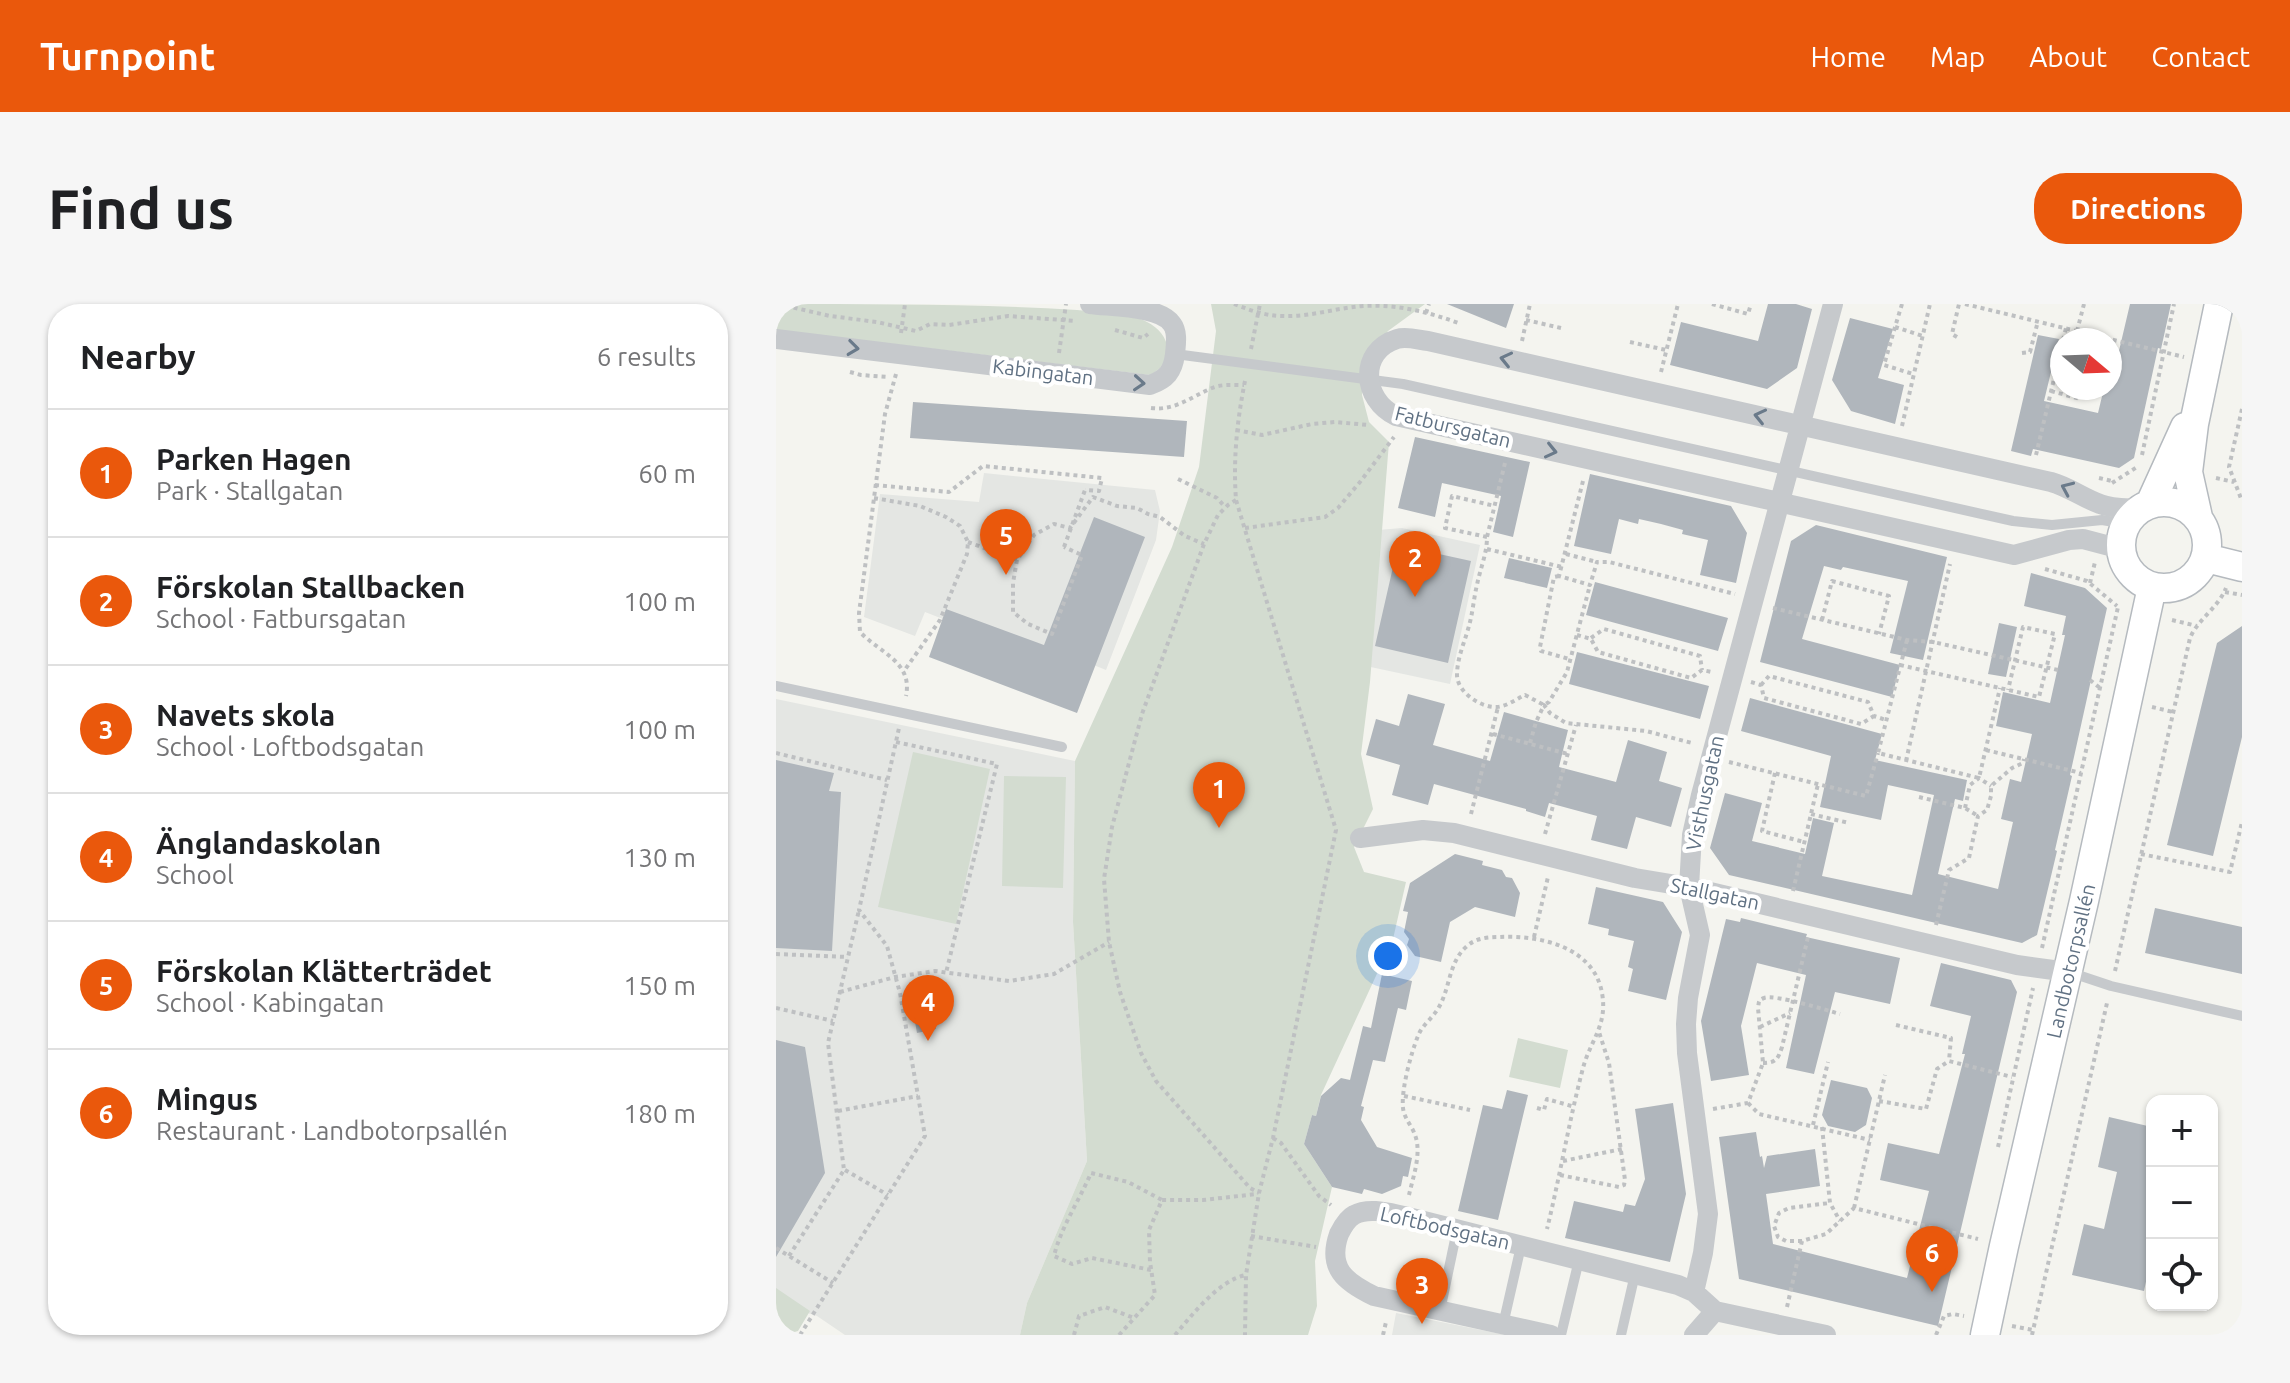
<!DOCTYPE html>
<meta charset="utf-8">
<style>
:root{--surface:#fff;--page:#f6f6f6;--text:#202124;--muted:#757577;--line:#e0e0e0;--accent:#ea580c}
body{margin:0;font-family:Ubuntu,sans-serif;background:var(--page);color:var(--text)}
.controls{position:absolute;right:24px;bottom:24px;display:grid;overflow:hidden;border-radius:16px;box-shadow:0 2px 6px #0004}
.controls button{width:72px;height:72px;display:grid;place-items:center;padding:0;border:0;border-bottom:2px solid var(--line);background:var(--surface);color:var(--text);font:40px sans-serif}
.compass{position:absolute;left:1274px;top:24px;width:72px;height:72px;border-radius:50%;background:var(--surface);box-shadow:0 2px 6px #0004;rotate:109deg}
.you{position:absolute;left:612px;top:652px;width:28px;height:28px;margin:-20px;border:6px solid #fff;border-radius:50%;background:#1a73e8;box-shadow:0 0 0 12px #1a73e833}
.badge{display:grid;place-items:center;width:52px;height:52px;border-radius:50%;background:var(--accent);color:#fff;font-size:26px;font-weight:700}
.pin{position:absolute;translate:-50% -66px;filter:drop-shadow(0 2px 4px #0008)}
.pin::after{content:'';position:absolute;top:42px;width:28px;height:24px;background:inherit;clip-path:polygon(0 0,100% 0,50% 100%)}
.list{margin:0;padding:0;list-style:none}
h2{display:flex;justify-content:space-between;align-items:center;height:104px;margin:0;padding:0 32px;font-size:34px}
h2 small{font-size:26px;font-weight:400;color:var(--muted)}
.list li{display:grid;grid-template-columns:52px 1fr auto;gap:24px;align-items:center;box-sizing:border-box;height:128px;padding:0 32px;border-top:2px solid var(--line)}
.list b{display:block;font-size:30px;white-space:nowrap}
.list p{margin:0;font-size:26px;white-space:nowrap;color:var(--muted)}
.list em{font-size:26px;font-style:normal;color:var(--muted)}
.icon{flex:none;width:44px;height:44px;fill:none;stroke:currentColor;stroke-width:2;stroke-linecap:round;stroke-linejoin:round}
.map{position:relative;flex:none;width:1466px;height:1031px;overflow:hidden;border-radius:32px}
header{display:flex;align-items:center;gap:48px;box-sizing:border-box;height:112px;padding:0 40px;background:var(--accent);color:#fff}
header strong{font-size:38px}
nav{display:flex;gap:44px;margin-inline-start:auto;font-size:28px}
.intro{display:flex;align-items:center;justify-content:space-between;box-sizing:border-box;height:192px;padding:0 48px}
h1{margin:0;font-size:56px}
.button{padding:20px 36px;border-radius:32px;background:var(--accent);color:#fff;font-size:28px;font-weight:700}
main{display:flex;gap:48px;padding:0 48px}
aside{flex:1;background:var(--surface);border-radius:32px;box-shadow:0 2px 6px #0004}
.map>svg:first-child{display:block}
.built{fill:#e4e6e3}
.green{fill:#d3dcd0}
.building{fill:#b0b6bc}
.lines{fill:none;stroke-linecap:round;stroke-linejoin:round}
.secondary-casing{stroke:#b5babf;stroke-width:31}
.path{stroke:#bec0c2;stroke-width:4;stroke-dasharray:4 4;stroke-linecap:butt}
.lane{stroke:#c6c9cc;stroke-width:10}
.street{stroke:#c6c9cc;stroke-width:20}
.secondary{stroke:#fff;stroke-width:28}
.path-bridge{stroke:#bec0c2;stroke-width:4;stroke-dasharray:4 4;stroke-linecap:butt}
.oneway{stroke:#6a7a8a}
.labels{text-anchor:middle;stroke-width:8;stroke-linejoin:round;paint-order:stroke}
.street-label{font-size:20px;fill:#607183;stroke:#fff}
</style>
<header>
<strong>Turnpoint</strong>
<nav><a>Home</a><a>Map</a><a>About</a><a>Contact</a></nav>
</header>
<div class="intro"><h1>Find us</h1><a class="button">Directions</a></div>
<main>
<aside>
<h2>Nearby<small>6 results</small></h2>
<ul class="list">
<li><span class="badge">1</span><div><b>Parken Hagen</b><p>Park · Stallgatan</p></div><em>60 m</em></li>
<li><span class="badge">2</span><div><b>Förskolan Stallbacken</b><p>School · Fatbursgatan</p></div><em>100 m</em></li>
<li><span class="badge">3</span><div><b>Navets skola</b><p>School · Loftbodsgatan</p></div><em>100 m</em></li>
<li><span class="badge">4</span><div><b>Änglandaskolan</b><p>School</p></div><em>130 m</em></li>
<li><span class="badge">5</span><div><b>Förskolan Klätterträdet</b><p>School · Kabingatan</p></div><em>150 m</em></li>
<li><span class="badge">6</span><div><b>Mingus</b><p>Restaurant · Landbotorpsallén</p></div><em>180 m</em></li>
</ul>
</aside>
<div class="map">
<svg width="1466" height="1031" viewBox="0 0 1466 1031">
<rect width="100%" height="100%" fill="#f4f4ef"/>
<path class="built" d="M208 169 379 186 384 207 380 236 330 366 268 341 167 315 149 308 139 332 88 313 104 190 203 198Z
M626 224 704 241 674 380 590 362 602 226Z
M0 395 299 457 297 618 311 857 251 999 244 1031H69L41 1012 0 999Z
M620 1009 730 1031H616Z"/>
<path class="green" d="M1 0C100 0 203 0 301 6 323 8 347 8 367 16 378 21 389 29 391 42 393 56 385 65 374 71L0 26Z
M435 0H649L612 27 588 64 586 91 593 118 613 138 594 378 585 450 597 505 578 543 588 568 630 578 617 635 545 791 540 812 536 811 528 840 556 883 539 957 541 1002 532 1031H244L251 999 311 857 297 618 299 457 396 243 423 163 440 27Z
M137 448 214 465 180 620 102 603Z
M228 472 290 473 287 584 226 582Z
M742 734 792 746 784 784 733 773Z
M0 984 34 1007 22 1027 15 1029 0 1020Z"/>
<path class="building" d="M671 0H738L730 24Z
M992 0H1020L1036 5 1021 64 991 85 894 61 905 18 982 37Z
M1354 0H1395L1385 45 1382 44 1358 154 1343 164 1257 145 1255 152 1235 147 1262 31 1283 35 1268 97 1322 109 1328 84H1334V49L1342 51Z
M1074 14 1117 25 1102 74 1128 81 1119 120 1075 107 1056 76Z
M137 98 411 117 408 153 134 134Z
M639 133 754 158 737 233 717 228 725 192 666 179 659 213 622 204Z
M814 170 955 202 971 229 960 279 924 271 932 236 906 230 907 226 885 220 863 215 862 220 843 215 835 250 798 242Z
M318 213 369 233 301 409 153 353 170 305 268 341Z
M1040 221 1171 253 1147 356 1114 349 1132 277 1067 263 1065 266 1048 262 1026 335 1124 361 1116 393 984 358 1015 237Z
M622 241 695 257 672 359 599 342Z
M733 254 776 264 771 284 728 274Z
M1255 269 1309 284 1331 304 1294 471 1296 472 1279 546 1281 547 1261 631 1246 639 953 571 934 544 949 489 986 499 976 537 1029 550 1037 514 1058 519 1046 572 1136 591 1158 491 1112 481 1105 516 1044 503 1055 452 965 427 974 394 1106 430 1099 456 1191 476 1187 497 1179 495 1162 570 1222 585 1237 518 1225 515 1234 475 1245 478 1256 430 1220 422 1227 388 1274 399 1289 331H1286L1290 312 1248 302Z
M819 278 952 314 942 347 810 311Z
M1223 319 1241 323 1230 373 1212 370Z
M1466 322V433L1437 552 1391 541 1441 339Z
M801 348 933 382 924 415 793 380Z
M632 390 669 400 657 441 714 457 728 408 792 426 783 463 840 478 852 436 891 448 883 477 906 484 895 523 860 513 851 545 815 536 821 512 773 499 769 513 750 507V505L658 480 652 501 616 491 624 461 590 451 600 415 623 422Z
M0 456 58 469 53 487 65 488 56 647 0 644Z
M679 550 707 557 706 561 726 566 730 573 736 574 744 589 739 613 699 603 674 618 665 658 639 652 631 641 633 635 628 628 632 608 627 607 634 579Z
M820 583 887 598 906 628 890 696 852 687 857 665 852 663 858 637 832 631 833 625 812 620Z
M1379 604 1466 623V670L1369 649Z
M965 614 1031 630 1030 633 1124 654 1114 700 1059 688 1038 770 1010 764 1030 671 981 659 965 722 973 771 935 777 925 717 950 615 964 618Z
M1165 659 1235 676 1241 688 1162 1022 963 975 943 833 980 828 984 853 986 852 988 864 991 852 1039 845 1044 882 990 890 997 940 1131 974 1153 887 1104 876 1112 839 1163 850 1189 750H1186L1195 712 1154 702Z
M606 670 636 677 630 706 622 704 609 758 597 756 585 802 588 803 585 816 601 843 636 854 632 873 627 872 625 882 606 890 588 885 586 890 556 883 528 840 536 811 540 812 545 792 565 774 574 776 587 722 595 724Z
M152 686 160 725 141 729 134 690Z
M0 736 29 743 49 869 0 953Z
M1055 776 1091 784 1096 794 1090 821 1079 828 1052 822 1046 811Z
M731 786 752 791 722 916 682 907 707 801 726 805Z
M897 799 910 890 894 958 789 934 798 897 847 908 849 900 859 902 869 875 859 805Z
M1333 813 1376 823V974L1371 973 1368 987 1296 971 1308 920 1328 925 1341 868 1322 863Z"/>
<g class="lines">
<defs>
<path id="secondary" d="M1345 241a43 43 0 1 1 86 0a43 43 0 1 1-86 0Z
M1374 200 1409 123
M1422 213 1412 168 1418 120 1443 0
M1430 254 1466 263
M1209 1031 1228 942 1308 597 1376 283"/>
</defs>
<use href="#secondary" class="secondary-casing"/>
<path class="path" d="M2 0 54 12 101 18 140 27 154 20 173 21 232 12 300 17
M458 0C474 6 489 12 507 12 534 13 560 4 587 2 621 0 653 8 685 20
M936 0 972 10 975 0
M1126 0 1119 23 1147 32
M1189 0 1408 53
M650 9 653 0
M750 16 785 24
M1119 23 1108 61 1137 70
M339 26 367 34 372 30
M1301 27 1308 0
M125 29 129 0
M1181 33 1176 30 1183 0
M1287 36 1290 24
M746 37 754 0
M854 38 890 46
M475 45 484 0
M283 49 290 0
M1246 49 1254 48 1262 17
M74 68 85 71 112 73
M885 68 902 0
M120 70 109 110 83 309 84 328C104 349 137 358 130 392
M469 77C461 117 457 155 460 196L560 526 497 834 483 889 470 971 469 1031
M1275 87 1304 95 1307 84
M375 104C399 107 415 93 436 84 445 80 457 81 468 81
M1466 105 1453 163 1466 197
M1126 122 1154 0
M460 126 486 131 536 120 559 118 592 121
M1260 151 1286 41
M1366 151 1398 0
M729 159 711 233C711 250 704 265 701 281 698 293 697 306 694 318 690 335 681 353 681 371 681 388 705 404 721 403 732 402 740 395 749 391L768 401 773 398 791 368 814 281
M1323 174 1336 177
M1440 174 1458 178
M402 175 441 194 449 203
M807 177 783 272 814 281 821 258H833L959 290
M1336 179 1361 163
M99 181 173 188 207 162 326 174 323 187 309 186
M98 194 144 202 170 213 184 222 192 238 191 250 164 316 128 367
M460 196 452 201 442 211 428 240 366 410 336 523 328 575 333 638 344 688 365 749 380 777 474 884 483 889
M469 224 549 213 562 204 584 178 618 133
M711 233 669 224 676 192 719 202
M192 238 241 256 258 231 278 220 294 224 317 193 341 202 361 204 372 210 384 213 409 232 428 240
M711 245 786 263
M790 250 821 258
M241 256 237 279V308L252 320 276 330 306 251 288 243
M1269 265 1311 277 1341 302
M783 272 778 273 764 343 765 347 793 355
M1314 279 1319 258
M1449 288 1466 291
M997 304 1131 336 1157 338 1282 366
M1046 316 1056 277 1113 292 1103 330
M1396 316 1421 322
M801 331 815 335 822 348 915 374 926 366 936 368
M815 334 828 325 924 352 926 366
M1131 336 1102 449 1203 474 1224 384
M1124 361 1263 393 1279 330 1247 323 1232 386
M1314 376 1324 384
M975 378 985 381 988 394 1085 420 1098 412
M985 381 993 372 1092 398 1098 412 1110 416
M1376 403 1397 408
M717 430 792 450
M120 438 221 460 170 669
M754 439 760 418 768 401 774 409 790 419 870 427 916 439
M1210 446 1305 469
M0 449 111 476
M1130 457 1174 260
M953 458 1090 492 1102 449
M999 469 986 527 1028 538
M1143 493 1189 504 1202 512
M1189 504 1194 481 1203 474 1215 482
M695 510 722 403
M1035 510 1073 519
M769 530 800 421
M1365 550 1454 568 1466 518
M1017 587 1042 480
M1160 621 1173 566 1193 554 1202 512 1211 506 1215 492V482L1236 464 1247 459 1248 455
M758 633 772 573
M1266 644 1342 303
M0 650 72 653
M1339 667 1414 334C1422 315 1442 304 1450 284
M64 688 119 673 159 667 233 677 278 670 333 638
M0 704 57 717
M1120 721 1175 734 1173 757
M984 723 1014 709
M987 759C1000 759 1002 755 1006 743L1032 633
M628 792 694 806
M1103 797 1150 805 1161 765 1173 757 1236 773
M972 799 983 810 1094 836
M761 804 768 806 771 795 799 803
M937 805 972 799 987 759 982 704C983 698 982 696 988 694 999 690 1050 706 1064 710
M62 807 142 792
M1037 821 1052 758
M1046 823 1054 899 1064 917
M497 834 505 839 543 892 555 901
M1222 843 1257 684
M787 857 846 845
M69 866 112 891
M784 871 843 883 848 881 849 876 833 759 823 728
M633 891C637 873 646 849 639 831 636 822 628 814 627 804 625 786 635 749 642 732 646 721 657 714 663 703 674 684 673 658 690 643 699 634 712 633 724 633 764 631 818 643 826 689 832 721 814 737 807 764 793 817 784 872 771 925
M1078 904 1109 771
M475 932 540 943
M1026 937H1010L1002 933 998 922 1003 909 1013 904 1054 899
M0 944 57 979
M13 952 68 866 52 739 83 606
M375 966 316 954 296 960 278 952C285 923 303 897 315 869L352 878 386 896
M1011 1003 1026 937 1050 930 1078 904 1202 935
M1236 1022 1257 1026
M0 1026 9 1031
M24 1031 149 832 124 689 111 642 83 606 123 424
M298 1031 303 1012 329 1003 358 1014
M343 1031 379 991 374 958 373 926 386 896H427L481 890
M399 1031C416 1011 443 976 470 971
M607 1031 610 1018
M1160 1031 1168 1012 1177 1010 1188 1012
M1256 1031 1331 699"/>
<path class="lane" d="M399 50 627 80 1237 217 1276 221 1326 216 1350 220
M0 382 286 443
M1293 668 1335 682 1466 712
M664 1007 681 926
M727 1021 745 942
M785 1031 803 956
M845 1031 859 970"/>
<path class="street" d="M0 35 374 81C390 75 397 68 399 50 400 40 402 28 396 20 384 2 335 3 314 0
M1345 245 1307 235 1293 236 1238 251 620 112C586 96 582 47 621 35 631 32 642 36 652 37L1275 178C1293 183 1307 194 1324 200 1336 205 1351 204 1364 205
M584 534 647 526 678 529 859 574 913 583 1241 661 1292 668
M918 988 927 949 932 910 911 749 910 720 912 694 924 631 913 583 916 531 925 491 1057 0
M775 1031 598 992C569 978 551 964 563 930 566 924 572 914 578 911 593 903 613 909 628 912L902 981 918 988 939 1007 1050 1031
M918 1031 939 1007"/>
<use href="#secondary" class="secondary"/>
<path class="path-bridge" d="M288 243 309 186"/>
</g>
<defs><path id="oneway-chevron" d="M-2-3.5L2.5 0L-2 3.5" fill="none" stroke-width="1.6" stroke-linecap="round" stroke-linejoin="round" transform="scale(2)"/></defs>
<g class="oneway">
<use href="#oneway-chevron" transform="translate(77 44) rotate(7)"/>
<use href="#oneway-chevron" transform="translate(730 55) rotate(-167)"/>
<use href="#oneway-chevron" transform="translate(363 79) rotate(4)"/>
<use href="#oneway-chevron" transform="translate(984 112) rotate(-167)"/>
<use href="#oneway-chevron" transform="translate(775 147) rotate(13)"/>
<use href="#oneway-chevron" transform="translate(1291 184) rotate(-156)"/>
</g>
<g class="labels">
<g class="street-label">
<text transform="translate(267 68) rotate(7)" y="7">Kabingatan</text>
<text transform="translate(677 123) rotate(14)" y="7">Fatbursgatan</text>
<text transform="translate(929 489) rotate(-78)" y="7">Visthusgatan</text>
<text transform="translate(939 590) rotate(12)" y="7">Stallgatan</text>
<text transform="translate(1295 657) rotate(-77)" y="7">Landbotorpsallén</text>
<text transform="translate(669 924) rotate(13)" y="7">Loftbodsgatan</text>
</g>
</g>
</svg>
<div class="controls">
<button>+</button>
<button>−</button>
<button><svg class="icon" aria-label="locate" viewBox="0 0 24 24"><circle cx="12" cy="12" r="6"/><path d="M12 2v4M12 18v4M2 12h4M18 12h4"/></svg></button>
</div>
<svg class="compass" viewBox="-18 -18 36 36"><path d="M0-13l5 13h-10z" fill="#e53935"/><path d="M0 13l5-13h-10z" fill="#757577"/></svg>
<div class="you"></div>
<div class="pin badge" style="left:443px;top:524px">1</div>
<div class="pin badge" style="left:639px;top:293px">2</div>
<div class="pin badge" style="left:646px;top:1020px">3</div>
<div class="pin badge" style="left:152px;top:737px">4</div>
<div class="pin badge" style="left:230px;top:271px">5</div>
<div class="pin badge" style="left:1156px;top:988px">6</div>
</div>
</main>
